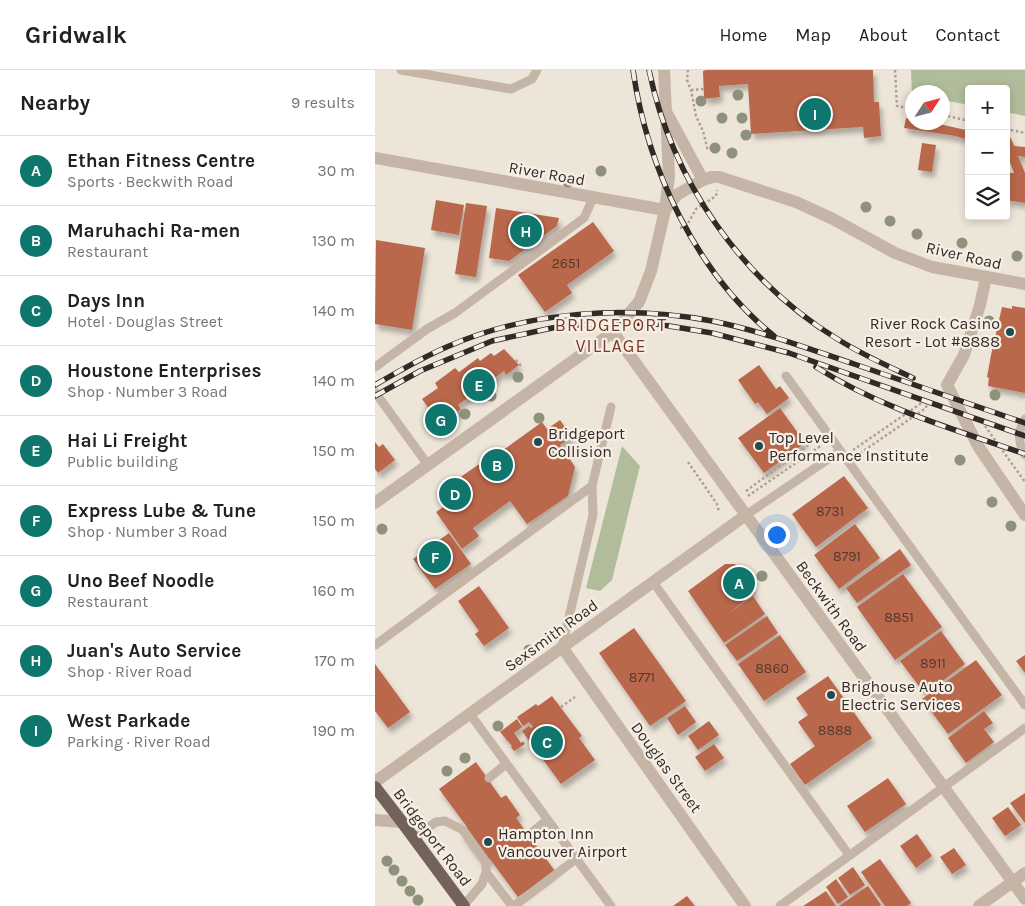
<!DOCTYPE html>
<meta charset="utf-8">
<style>
:root{--surface:#fff;--page:#f2f2f2;--text:#202124;--muted:#757577;--line:#e0e0e0;--accent:#0f766e}
body{margin:0;font-family:Karla,sans-serif;background:var(--page);color:var(--text)}
.controls{position:absolute;right:15px;top:15px;display:grid;overflow:hidden;border-radius:5px;box-shadow:0 2px 8px #0003}
.controls button{width:45px;height:45px;display:grid;place-items:center;padding:0;border:0;border-bottom:1px solid var(--line);background:var(--surface);color:var(--text);font:25px sans-serif}
.compass{position:absolute;left:530px;top:15px;width:45px;height:45px;border-radius:50%;background:var(--surface);box-shadow:0 2px 8px #0003;rotate:54deg}
.you{position:absolute;left:401px;top:464px;width:18px;height:18px;margin:-12px;border:4px solid #fff;border-radius:50%;background:#1a73e8;box-shadow:0 0 0 8px #1a73e833}
.badge{display:grid;place-items:center;width:32px;height:32px;border-radius:50%;background:var(--accent);color:#fff;font-size:16px;font-weight:700}
.pin{position:absolute;translate:-50% -50%;border:2px solid #fff;box-shadow:0 1px 5px #0006}
.list{margin:0;padding:0;list-style:none}
h2{display:flex;justify-content:space-between;align-items:center;height:65px;margin:0;padding:0 20px;font-size:21px}
h2 small{font-size:16px;font-weight:400;color:var(--muted)}
.list li{display:grid;grid-template-columns:32px 1fr auto;gap:15px;align-items:center;box-sizing:border-box;height:70px;padding:0 20px;border-top:1px solid var(--line)}
.list b{display:block;font-size:19px;white-space:nowrap}
.list p{margin:0;font-size:16px;white-space:nowrap;color:var(--muted)}
.list em{font-size:16px;font-style:normal;color:var(--muted)}
.icon{flex:none;width:28px;height:28px;fill:none;stroke:currentColor;stroke-width:2;stroke-linecap:round;stroke-linejoin:round}
.map{position:relative;flex:none;width:650px;height:836px;overflow:hidden}
header{display:flex;align-items:center;gap:30px;box-sizing:border-box;height:70px;padding:0 25px;background:var(--surface);border-bottom:1px solid var(--line)}
header strong{font-size:24px}
nav{display:flex;gap:28px;margin-inline-start:auto;font-size:18px}
main{display:flex}
aside{flex:1;background:var(--surface)}
.map>svg:first-child{display:block}
.green{fill:#b1bc9b}
.building{fill:#ba674c;filter:url(#shadow)}
.lines{fill:none;stroke-linecap:round;stroke-linejoin:round}
.path{stroke:#b19f91;stroke-width:2.5;stroke-dasharray:2.5 2.5;stroke-linecap:butt}
.service{stroke:#c5b5a7;stroke-width:9}
.minor{stroke:#c5b5a7;stroke-width:12}
.tertiary{stroke:#c5b5a7;stroke-width:12}
.primary{stroke:#736259;stroke-width:12}
.rail-casing{stroke:#322a27;stroke-width:5.5}
.rail{stroke:#f7efe5;stroke-width:4;stroke-dasharray:11;stroke-linecap:butt}
.tree{fill:#8f927a}
.poi-dot{fill:#204c4f;stroke:#f7efe5;stroke-width:2}
.labels{text-anchor:middle;stroke-width:4.5;stroke-linejoin:round;paint-order:stroke}
.number-label{font-size:14px;fill:#543930}
.street-label{font-size:16px;fill:#322a27;stroke:#f7efe5}
.poi-label{font-size:16px;fill:#322a27;stroke:#f7efe5;text-anchor:start}
.neighbourhood-label{font-size:18px;letter-spacing:1px;fill:#793b27;stroke:#f7efe5}
</style>
<header>
<strong>Gridwalk</strong>
<nav><a>Home</a><a>Map</a><a>About</a><a>Contact</a></nav>
</header>
<main>
<aside>
<h2>Nearby<small>9 results</small></h2>
<ul class="list">
<li><span class="badge">A</span><div><b>Ethan Fitness Centre</b><p>Sports · Beckwith Road</p></div><em>30 m</em></li>
<li><span class="badge">B</span><div><b>Maruhachi Ra-men</b><p>Restaurant</p></div><em>130 m</em></li>
<li><span class="badge">C</span><div><b>Days Inn</b><p>Hotel · Douglas Street</p></div><em>140 m</em></li>
<li><span class="badge">D</span><div><b>Houstone Enterprises</b><p>Shop · Number 3 Road</p></div><em>140 m</em></li>
<li><span class="badge">E</span><div><b>Hai Li Freight</b><p>Public building</p></div><em>150 m</em></li>
<li><span class="badge">F</span><div><b>Express Lube &amp; Tune</b><p>Shop · Number 3 Road</p></div><em>150 m</em></li>
<li><span class="badge">G</span><div><b>Uno Beef Noodle</b><p>Restaurant</p></div><em>160 m</em></li>
<li><span class="badge">H</span><div><b>Juan's Auto Service</b><p>Shop · River Road</p></div><em>170 m</em></li>
<li><span class="badge">I</span><div><b>West Parkade</b><p>Parking · River Road</p></div><em>190 m</em></li>
</ul>
</aside>
<div class="map">
<svg width="650" height="836" viewBox="0 0 650 836">
<defs>
<filter id="shadow"><feDropShadow dx="3" dy="5.5" stdDeviation="2.5" flood-color="#0004"/></filter>
</defs>
<rect width="100%" height="100%" fill="#eee5d9"/>
<path class="green" d="M536 0H650V46L631 42V19H594V35L568 30V22H538L537 25Z
M247 376 265 396 237 510 225 521 211 518Z"/>
<path class="building" d="M331 0H498L499 32H504L506 66 489 68 488 57 376 64 373 14 344 16 345 27 329 29 328 1Z
M531 48 538 50V52H555L591 60 594 61V70L580 66 529 58Z
M636 68 639 76 650 77V87L643 86 650 103V133L631 130V102L639 103 631 82V70Z
M547 73 561 75 557 102 543 100Z
M61 130 89 135 84 165 56 160Z
M91 133 112 136 101 207 80 204Z
M121 138 184 148 182 156 134 191 114 188Z
M218 152 239 181 192 215 197 223 170 242 143 205Z
M1 170 50 178 37 260 0 254Z
M637 236 650 238V323L613 316 614 308 612 307 616 285 627 237 637 239Z
M129 279 144 295 131 305 129 301 83 335 86 339 59 359 54 351 60 347 47 329 63 318 60 313 80 298 84 302 103 288 105 291 116 283 119 286Z
M384 295 401 319 405 316 414 328 392 344 383 332 380 334 363 310Z
M405 338 430 373 389 403 363 368Z
M185 350 197 367 185 375 200 397 193 426 152 454 135 431 98 458 104 466 87 479 61 442 78 430 70 418 107 392 109 394 167 352 172 359Z
M0 372 4 377 8 374 20 390 3 403 0 399Z
M469 406 493 438 441 477 417 444Z
M480 454 505 488 464 519 439 485Z
M74 463 96 494 60 519 38 489Z
M525 479 536 495 482 533 471 518Z
M350 494H360L380 523 353 544 378 526 390 544 349 573 313 521Z
M528 504 567 557 520 590 482 537Z
M104 516 134 558 109 576 100 564 104 561 83 531Z
M392 546 403 563 362 591 350 575Z
M259 558 311 631 275 656 224 583Z
M566 561 590 594 550 624 525 591Z
M405 565 431 602 389 631 363 594Z
M650 585V603L641 591Z
M601 590 627 625 573 664 547 629Z
M0 594 35 642 13 658 0 641Z
M453 606 497 668 430 715 415 694 440 676 423 652 433 645 421 628Z
M177 626 207 666 204 668 220 690 186 714 147 661 154 656 156 658 158 657 154 652 148 656 142 647 161 634 163 636Z
M310 636 321 652 303 665 292 648Z
M609 641 618 653 609 659 619 672 591 693 573 668Z
M142 649 147 657 139 663 146 673 148 671 150 674 139 681 136 677 137 676 125 662Z
M334 651 344 665 323 680 313 666Z
M339 674 349 688 330 701 320 687Z
M101 692 126 728 131 725 145 745 141 748 180 801 143 827 115 789 108 794 85 763 92 757 64 719Z
M513 708 531 734 490 762 472 736Z
M650 723V753L635 733Z
M633 737 646 755 630 766 617 748Z
M542 764 557 786 541 798 525 776Z
M579 778 591 795 577 804 565 787Z
M505 789 536 833 532 836H510L486 802Z
M478 797 490 815 475 825 463 808Z
M461 809 473 827 463 834 451 817Z
M493 816 506 835 504 836H464Z
M451 821 461 836H428Z
M312 826 320 836H298Z"/>
<g class="lines">
<path class="path" d="M313 0 312 10 316 20 321 46 328 61 333 81
M520 0 522 36 538 39
M316 20 329 19
M568 45 594 51
M631 59 650 63
M305 158 312 155 321 139 341 126 342 120
M141 290 146 296
M610 356 650 412
M478 380 551 330
M481 386 551 338 552 332 566 334
M313 392 342 434 344 442
M371 421 443 368
M373 426 447 375
M186 637 200 627"/>
<path class="service" d="M26 0 136 19 157 9 162 0
M0 297 52 259 80 243 209 148 218 128
M411 306 650 635
M0 322 53 395
M650 349C642 362 643 372 650 385
M371 445 465 381
M278 512 474 785
M0 575 217 416
M187 577 218 445 217 416 236 337
M95 644 236 836
M114 708 131 694
M155 764 172 750
M39 768 61 752 70 751 88 760 111 792V802L107 814 89 835
M111 802 137 836
M139 836 201 789
M405 836 650 658"/>
<path class="minor" d="M293 45 328 110
M0 88 290 140 294 106 289 0
M611 208 605 235 589 285 572 315 603 376 650 445
M187 577 370 836
M604 836 650 803"/>
<path class="tertiary" d="M238 262 650 829
M0 433 238 262 264 232 276 201 290 140 303 124 328 110 337 107H344L421 132 458 149 520 183 557 197 650 214
M0 712 371 445
M0 750 27 752"/>
<path class="primary" d="M0 717 27 752 89 836"/>
<defs>
<path id="rail" d="M258 0C272 98 321 203 399 266
M274 0C297 111 367 211 464 270 488 285 513 296 538 308
M441 297C505 338 578 359 650 384
M0 315C24 301 48 287 74 276 154 241 252 235 337 251 387 261 434 279 482 295 538 314 594 334 650 353
M0 326 45 301 117 271 177 258 204 255 257 253 282 254 337 263 414 283 650 366"/>
</defs>
<use href="#rail" class="rail-casing"/>
<use href="#rail" class="rail"/>
</g>
<g class="tree">
<circle cx="363" cy="25" r="5.5"/>
<circle cx="326" cy="31" r="5.5"/>
<circle cx="347" cy="48" r="5.5"/>
<circle cx="367" cy="48" r="5.5"/>
<circle cx="371" cy="65" r="5.5"/>
<circle cx="340" cy="78" r="5.5"/>
<circle cx="357" cy="83" r="5.5"/>
<circle cx="226" cy="101" r="5.5"/>
<circle cx="193" cy="112" r="5.5"/>
<circle cx="491" cy="137" r="5.5"/>
<circle cx="515" cy="151" r="5.5"/>
<circle cx="542" cy="164" r="5.5"/>
<circle cx="587" cy="173" r="5.5"/>
<circle cx="642" cy="186" r="5.5"/>
<circle cx="614" cy="251" r="5.5"/>
<circle cx="143" cy="307" r="5.5"/>
<circle cx="620" cy="325" r="5.5"/>
<circle cx="116" cy="326" r="5.5"/>
<circle cx="90" cy="344" r="5.5"/>
<circle cx="164" cy="348" r="5.5"/>
<circle cx="585" cy="390" r="5.5"/>
<circle cx="617" cy="432" r="5.5"/>
<circle cx="636" cy="456" r="5.5"/>
<circle cx="7" cy="459" r="5.5"/>
<circle cx="387" cy="506" r="5.5"/>
<circle cx="154" cy="580" r="5.5"/>
<circle cx="123" cy="656" r="5.5"/>
<circle cx="90" cy="688" r="5.5"/>
<circle cx="72" cy="701" r="5.5"/>
<circle cx="12" cy="791" r="5.5"/>
<circle cx="19" cy="800" r="5.5"/>
<circle cx="27" cy="811" r="5.5"/>
<circle cx="35" cy="821" r="5.5"/>
<circle cx="43" cy="830" r="5.5"/>
</g>
<g class="poi-dot">
<circle cx="635" cy="262" r="5"/>
<circle cx="163" cy="372" r="5"/>
<circle cx="384" cy="376" r="5"/>
<circle cx="456" cy="625" r="5"/>
<circle cx="113" cy="772" r="5"/>
</g>
<g class="labels">
<g class="number-label">
<text x="191" y="198">2651</text>
<text x="455" y="446">8731</text>
<text x="472" y="491">8791</text>
<text x="524" y="552">8851</text>
<text x="558" y="598">8911</text>
<text x="397" y="603">8860</text>
<text x="267" y="612">8771</text>
<text x="460" y="665">8888</text>
</g>
<g class="street-label">
<text transform="translate(172 103) rotate(10)" y="6">River Road</text>
<text transform="translate(589 185) rotate(13)" y="6">River Road</text>
<text transform="translate(457 536) rotate(54)" y="6">Beckwith Road</text>
<text transform="translate(176 565) rotate(-36)" y="6">Sexsmith Road</text>
<text transform="translate(292 697) rotate(54)" y="6">Douglas Street</text>
<text transform="translate(58 767) rotate(53)" y="6">Bridgeport Road</text>
</g>
<g class="poi-label">
<text x="625" y="259" text-anchor="end">River Rock Casino<tspan x="625" dy="18">Resort - Lot #8888</tspan></text>
<text x="173" y="369">Bridgeport<tspan x="173" dy="18">Collision</tspan></text>
<text x="394" y="373">Top Level<tspan x="394" dy="18">Performance Institute</tspan></text>
<text x="466" y="622">Brighouse Auto<tspan x="466" dy="18">Electric Services</tspan></text>
<text x="123" y="769">Hampton Inn<tspan x="123" dy="18">Vancouver Airport</tspan></text>
</g>
<g class="neighbourhood-label">
<text x="236" y="261">BRIDGEPORT<tspan x="236" dy="21">VILLAGE</tspan></text>
</g>
</g>
</svg>
<div class="controls">
<button>+</button>
<button>−</button>
<button><svg class="icon" aria-label="layers" viewBox="0 0 24 24"><path d="M12 4l9 5-9 5-9-5zM3 14l9 5 9-5"/></svg></button>
</div>
<svg class="compass" viewBox="-18 -18 36 36"><path d="M0-13l5 13h-10z" fill="#e53935"/><path d="M0 13l5-13h-10z" fill="#757577"/></svg>
<div class="you"></div>
<div class="pin badge" style="left:364px;top:513px">A</div>
<div class="pin badge" style="left:122px;top:395px">B</div>
<div class="pin badge" style="left:172px;top:672px">C</div>
<div class="pin badge" style="left:80px;top:424px">D</div>
<div class="pin badge" style="left:104px;top:315px">E</div>
<div class="pin badge" style="left:60px;top:487px">F</div>
<div class="pin badge" style="left:66px;top:350px">G</div>
<div class="pin badge" style="left:151px;top:161px">H</div>
<div class="pin badge" style="left:440px;top:44px">I</div>
</div>
</main>
